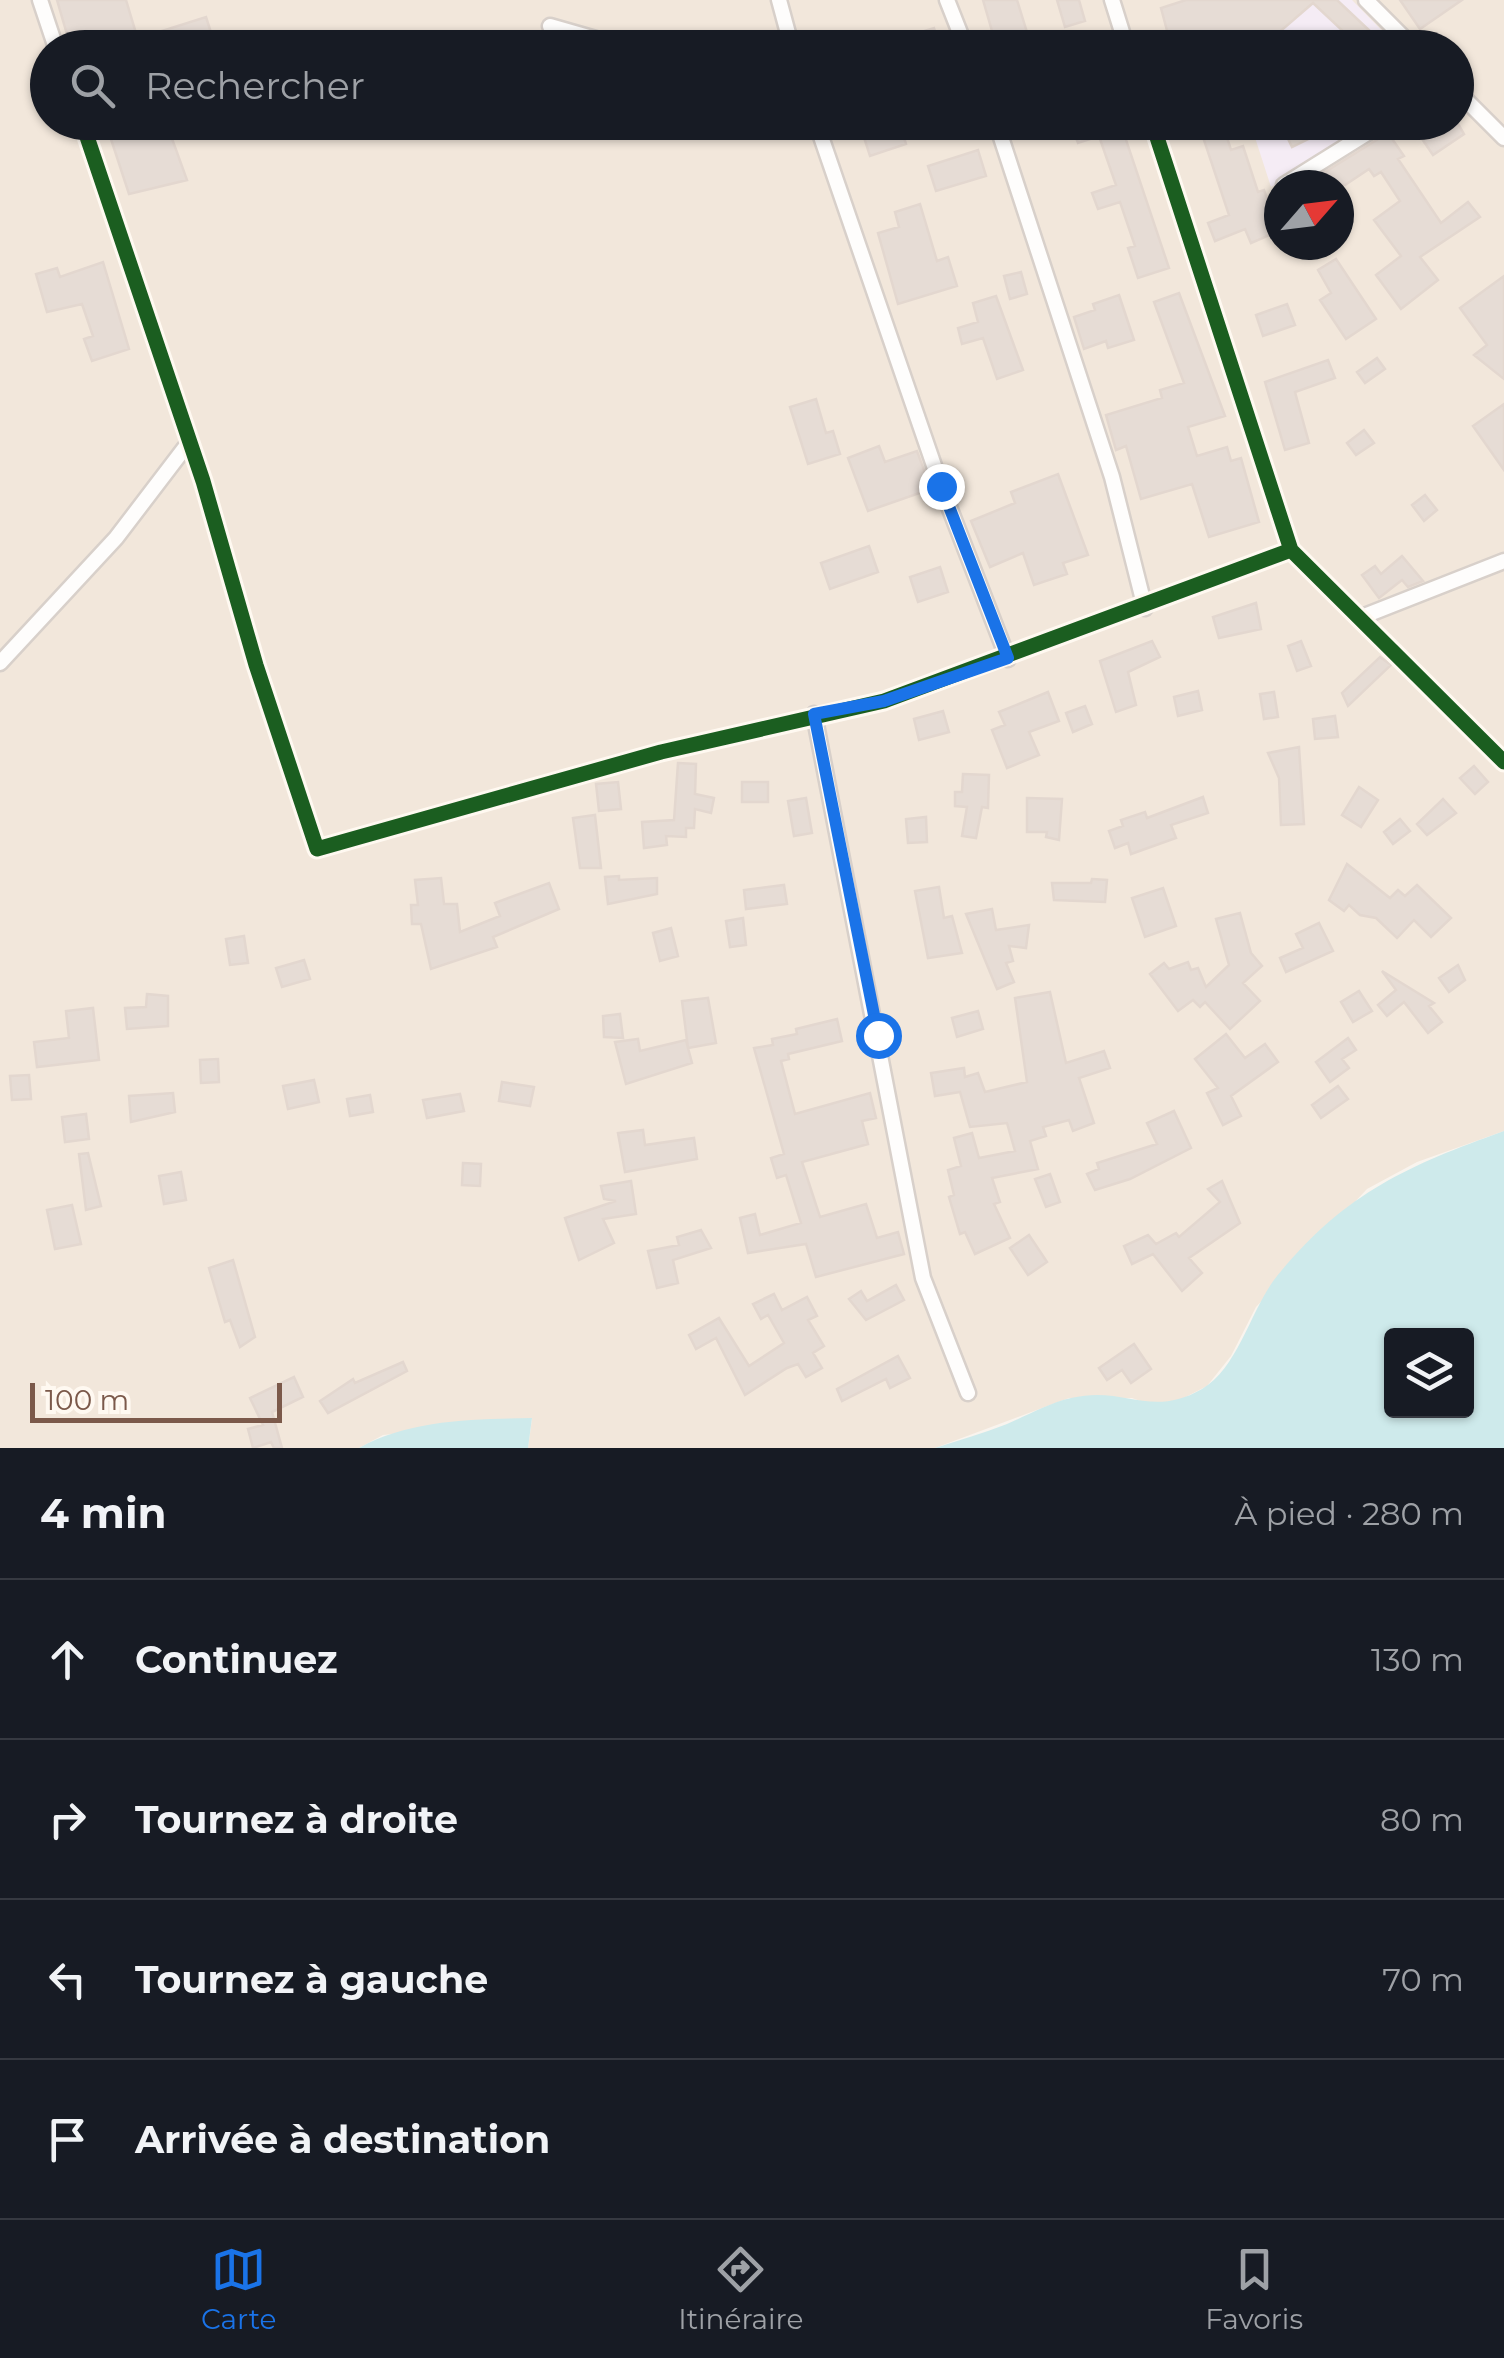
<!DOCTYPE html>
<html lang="fr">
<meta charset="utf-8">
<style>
:root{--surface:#171b24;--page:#20242c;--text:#f1f3f6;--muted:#9ea1a6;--line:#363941;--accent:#1a73e8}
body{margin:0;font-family:Montserrat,sans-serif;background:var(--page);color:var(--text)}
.controls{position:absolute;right:30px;bottom:30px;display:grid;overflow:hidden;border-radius:10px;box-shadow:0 2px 8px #0004}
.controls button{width:90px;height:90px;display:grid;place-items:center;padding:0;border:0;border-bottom:2px solid var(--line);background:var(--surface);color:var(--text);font:50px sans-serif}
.compass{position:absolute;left:1264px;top:170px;width:90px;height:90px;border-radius:50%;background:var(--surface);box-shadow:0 2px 8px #0004;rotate:62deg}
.scale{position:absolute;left:30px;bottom:25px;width:252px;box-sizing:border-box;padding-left:10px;border:5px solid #7b594a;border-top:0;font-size:28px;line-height:35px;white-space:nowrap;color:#7b594a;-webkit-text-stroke:8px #fff9f1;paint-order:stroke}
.stop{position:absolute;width:30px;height:30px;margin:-22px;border:8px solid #1a73e8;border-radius:50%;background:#fff}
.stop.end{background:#1a73e8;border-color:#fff;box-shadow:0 2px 10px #0008}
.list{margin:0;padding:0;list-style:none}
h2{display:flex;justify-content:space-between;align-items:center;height:130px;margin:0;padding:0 40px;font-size:42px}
h2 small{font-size:32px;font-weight:400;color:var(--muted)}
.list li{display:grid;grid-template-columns:65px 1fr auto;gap:30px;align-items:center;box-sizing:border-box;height:160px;padding:0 40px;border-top:2px solid var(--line)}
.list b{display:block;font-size:38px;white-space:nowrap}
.list em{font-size:32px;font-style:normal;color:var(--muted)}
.icon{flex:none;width:55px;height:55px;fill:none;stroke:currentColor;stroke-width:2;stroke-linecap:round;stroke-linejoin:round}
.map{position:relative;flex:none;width:1504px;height:1448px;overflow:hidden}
.search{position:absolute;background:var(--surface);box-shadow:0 2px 8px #0004;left:30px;right:30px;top:30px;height:110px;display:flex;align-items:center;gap:25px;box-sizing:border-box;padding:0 35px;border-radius:55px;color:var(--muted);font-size:38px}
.sheet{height:770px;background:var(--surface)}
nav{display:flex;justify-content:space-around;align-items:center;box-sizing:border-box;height:140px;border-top:2px solid var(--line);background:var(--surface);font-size:28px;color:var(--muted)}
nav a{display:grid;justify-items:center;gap:5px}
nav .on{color:var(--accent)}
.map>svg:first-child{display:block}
.residential{fill:#f2e7db;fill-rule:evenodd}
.education{fill:#f5ecf5}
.water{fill:#ceeaeb;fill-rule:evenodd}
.building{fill:#e6dcd5;stroke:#e3d7cf;stroke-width:2.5}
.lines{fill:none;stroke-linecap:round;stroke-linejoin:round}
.minor-casing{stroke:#d8d0ca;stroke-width:19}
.minor{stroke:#fefdfc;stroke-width:14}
.cycleway-casing{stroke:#fff9f1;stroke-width:21}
.cycleway{stroke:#1b5e20;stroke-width:15}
.route{stroke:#1a73e8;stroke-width:12}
</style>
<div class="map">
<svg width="1504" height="1448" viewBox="0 0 1504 1448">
<rect width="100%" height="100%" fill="#f9f4ee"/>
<path class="residential" d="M0 0H1504V1131L1417 1162 1367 1189 1256 1307 1231 1356 1207 1386 1178 1401 1154 1406 1132 1398H1069L935 1448H528L532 1419 383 1435 359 1448H0ZM48 48H1456V122H48ZM1279 185H1339V245H1279Z"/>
<path class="education" d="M1212 0H1352L1398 47H1227Z
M1250 122 1382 123 1271 187Z"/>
<path class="water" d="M1504 1131V1448H935C959 1440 984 1433 1007 1424 1028 1415 1049 1403 1071 1398 1125 1385 1150 1419 1202 1389 1239 1367 1251 1308 1277 1276 1345 1193 1407 1166 1504 1131ZM1392 1336H1466V1410H1392Z
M532 1418 528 1448H359C410 1419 475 1419 532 1418Z"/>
<path class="building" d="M57 0H126L135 30 71 48Z
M983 0H1017L1030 42 997 48Z
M1057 0H1079L1085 21 1065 27Z
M1186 0H1337L1388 48H1361L1313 3 1261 48H1249L1238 35 1198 48 1192 32 1169 38 1161 8Z
M1400 0H1462L1420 29Z
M206 17 216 48H153L149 35Z
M934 28 940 48H883L882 44Z
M113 122H166L187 180 129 194 108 130 115 128Z
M859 122H899L906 144 870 156Z
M1093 122H1131L1122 128 1169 268 1138 278 1128 248 1135 246 1120 202 1098 209 1092 193 1116 185 1099 136 1078 143 1073 130Z
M1198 122H1222L1231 150 1243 146 1258 192 1264 190 1279 231 1251 243 1245 229 1215 241 1208 223 1229 215Z
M1280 122H1343L1292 147Z
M1434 122H1457L1464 134 1433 155 1418 133Z
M1388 133 1404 156 1398 159 1441 223 1468 202 1480 217 1420 257 1438 280 1401 309 1376 275 1401 256 1374 220 1400 201 1381 172 1374 176 1369 169 1345 185H1304Z
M978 150 986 176 936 191 928 166Z
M920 204 937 261 948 257 957 286 898 304 878 233 899 227 895 212Z
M1336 259 1376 319 1346 339 1320 300 1331 293 1318 270Z
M103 262 129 349 92 361 84 339 93 336 82 304 47 312 36 274 57 268 60 277Z
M1021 272 1027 294 1010 299 1004 276Z
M1504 276V379L1474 355 1487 345 1460 308Z
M1179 293 1225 416 1188 427 1197 456 1227 447 1231 461 1241 458 1259 522 1209 537 1192 484 1141 499 1126 446 1116 450 1106 415 1162 398 1160 390 1184 383 1154 302Z
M1119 295 1134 340 1108 348 1106 341 1084 349 1074 317 1095 310 1093 304Z
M996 296 1023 370 997 379 983 338 962 344 958 328 978 322 973 303Z
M1287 304 1295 325 1263 336 1256 315Z
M1377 358 1385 369 1365 383 1357 372Z
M1328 360 1335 378 1295 392 1309 443 1285 450 1265 382Z
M816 399 826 433 833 431 840 454 808 464 790 407Z
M1504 404V470L1473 426Z
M1364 430 1374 443 1356 455 1347 443Z
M879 446 885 462 917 451 931 489 868 511 848 458Z
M1058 474 1088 555 1063 563 1067 574 1034 585 1023 553 990 567 971 521 1015 503 1011 492Z
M1425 495 1437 510 1424 521 1412 505Z
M869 546 878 572 830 589 821 563Z
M1402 556 1423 581 1408 587 1402 580 1379 598 1362 575 1375 566 1381 574Z
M940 567 948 592 918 602 910 577Z
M1256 603 1261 629 1219 638 1213 617Z
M1152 641 1160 657 1128 672 1136 705 1116 712 1100 661Z
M1301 641 1311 666 1297 671 1288 646Z
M1380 657 1391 665 1348 706 1342 693Z
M1198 691 1202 710 1178 716 1174 697Z
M1048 692 1059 721 1029 732 1039 755 1007 768 992 730 1005 725 999 712Z
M1274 692 1278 717 1264 719 1260 694Z
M1085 706 1092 724 1073 732 1066 713Z
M943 711 949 732 919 740 914 719Z
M1335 716 1338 737 1315 739 1313 719Z
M1299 747 1304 824 1281 825 1279 778 1268 753Z
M678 763 696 764 695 794 714 798 711 813 695 809 694 828H686V837L666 836 667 845 644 848 642 822 674 820Z
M1474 766 1488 782 1475 794 1460 778Z
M963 774 989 775 988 808 982 807 976 838 962 836 967 807 955 806V792H962Z
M618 782 621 809 599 811 596 784Z
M742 782H768V802H742Z
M1359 787 1378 800 1361 827 1342 815Z
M1203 797 1208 813 1171 825 1176 838 1131 854 1128 843 1115 848 1109 831 1123 826 1121 820 1145 812 1147 818Z
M806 798 812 833 794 836 788 801Z
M1027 798 1062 799 1059 840 1046 837 1047 832H1027Z
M1443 799 1456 813 1427 835 1417 824Z
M595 815 601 868H580L573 818Z
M926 817 927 842 908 843 906 819Z
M1400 819 1410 831 1393 844 1384 832Z
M1347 864 1390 898 1398 890 1405 896 1417 885 1451 918 1431 937 1414 920 1397 938 1376 918 1360 915 1349 905 1344 911 1329 900Z
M619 876V880L657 878V894L608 904 605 877Z
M441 878 444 904H457L460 932 500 916 495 903 549 883 559 909 493 937 497 947 431 969 421 924H412L411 905H418L415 880Z
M1092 879 1107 880 1105 902 1054 900 1052 883H1091Z
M784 885 787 904 746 909 744 890Z
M939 887 944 918 952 916 962 953 928 958 915 891Z
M1163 888 1176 926 1145 937 1132 898Z
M992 909 996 930 1029 925 1026 948 1009 946 1013 961 1006 963 1014 982 997 989 966 914Z
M1240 913 1251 953 1262 966 1243 983 1260 1001 1230 1029 1205 1002 1200 1007 1193 1000 1178 1011 1150 974 1164 963 1169 969 1188 962 1191 970 1198 968 1206 987 1229 965 1216 919Z
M743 918 746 945 730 947 726 921Z
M1319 923 1333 951 1286 972 1280 958 1303 948 1296 934Z
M671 928 678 956 660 961 653 933Z
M244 936 248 963 230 965 226 939Z
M304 960 310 979 282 987 276 968Z
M1458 965 1465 980 1449 992 1439 978Z
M1382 971 1434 1003 1429 1006 1442 1022 1428 1033 1404 1002 1387 1016 1378 1005 1396 990Z
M1359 991 1372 1011 1353 1022 1341 1002Z
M1050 992 1066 1063 1104 1051 1110 1068 1079 1078 1094 1123 1073 1131 1069 1120 1043 1127 1046 1136 1030 1141 1038 1169 992 1178 1000 1202 994 1204 1010 1238 975 1254 965 1232 960 1234 949 1197 954 1195 948 1170 961 1166 954 1138 972 1133 979 1158 1015 1151 1007 1123 970 1127 960 1092 935 1096 931 1073 964 1068 965 1077 978 1073 985 1092 1027 1082 1015 998Z
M147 994 168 996V1026L127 1029 125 1008 146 1007Z
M708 998 716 1043 688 1048 692 1063 626 1084 615 1042 638 1039 640 1051 686 1040 688 1048 682 1001Z
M93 1008 99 1060 37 1067 34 1042 69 1038 66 1011Z
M978 1011 983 1029 957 1037 952 1018Z
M620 1014 623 1038 604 1037 603 1016Z
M837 1019 842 1041 788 1054 789 1059 781 1061 795 1114 870 1093 876 1118 862 1121 868 1144 802 1162 820 1217 866 1204 877 1238 898 1232 904 1254 816 1277 806 1244 748 1253 740 1218 755 1214 760 1235 801 1223 786 1175 777 1178 771 1158 784 1154 754 1048 773 1045 772 1039 797 1034 796 1029Z
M1226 1034 1245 1058 1265 1044 1278 1062 1231 1096 1241 1116 1223 1125 1207 1093 1218 1088 1195 1059Z
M1348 1038 1356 1050 1342 1059 1349 1068 1330 1082 1316 1062Z
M218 1059 219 1082 201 1083 200 1060Z
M29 1075 31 1099 12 1100 10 1076Z
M314 1080 319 1102 288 1109 283 1086Z
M502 1082 534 1087 530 1106 499 1101Z
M1338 1086 1348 1099 1321 1118 1312 1105Z
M173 1093 175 1112 131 1122 129 1096Z
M460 1094 464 1111 427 1118 423 1100Z
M370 1095 373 1112 350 1116 347 1099Z
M1174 1111 1191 1148 1130 1179 1095 1190 1087 1174 1099 1169 1097 1163 1157 1144 1147 1123Z
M86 1114 89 1139 65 1142 62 1117Z
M643 1130 645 1145 694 1138 697 1159 625 1172 618 1133Z
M88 1153 101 1206 86 1210 79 1154Z
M463 1163 481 1164 480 1186 462 1185Z
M181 1172 186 1200 164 1204 159 1176Z
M1050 1174 1060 1202 1046 1207 1035 1179Z
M631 1181 636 1214 603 1219 614 1243 579 1260 565 1218 616 1201 604 1199 601 1186Z
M1222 1181 1240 1223 1189 1258 1202 1273 1182 1291 1153 1254 1132 1264 1124 1246 1148 1235 1156 1244 1176 1233 1179 1237 1220 1202 1208 1189Z
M72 1205 81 1244 55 1249 47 1210Z
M701 1230 711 1248 673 1260 678 1283 657 1288 648 1251 679 1245 677 1237Z
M1029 1235 1047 1262 1028 1275 1010 1248Z
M233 1260 255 1337 240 1347 230 1320 225 1322 209 1268Z
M896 1285 904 1300 866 1320 849 1299 861 1291 867 1301Z
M774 1294 782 1310 807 1297 817 1316 808 1320 824 1346 813 1353 822 1368 806 1377 798 1364 787 1368 745 1395 716 1338 696 1349 689 1335 719 1318 749 1366 784 1343 768 1315 761 1319 753 1304Z
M1134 1344 1151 1369 1131 1383 1122 1370 1107 1380 1099 1368Z
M898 1356 910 1378 890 1388 886 1379 842 1401 837 1389Z
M403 1362 407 1371 328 1413 320 1401 353 1379 355 1383Z
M294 1377 303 1397 272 1412 282 1448H274L271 1442 253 1448 248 1429 263 1425 250 1398Z"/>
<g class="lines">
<defs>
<path id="minor" d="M40 0 56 48
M779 0 792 48
M947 0 966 48
M1112 0 1127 48
M1366 0 1414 48
M550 26 627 48
M1456 90 1504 138
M82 122 203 481 256 665 317 849 661 752 884 701 1291 550
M816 122 941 486 1008 659
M996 122 1112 477 1145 608
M1152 122 1291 550 1504 762
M1284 185 1385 122
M1359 618 1504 561
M0 663 116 538 190 441
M814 714 923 1278 968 1393"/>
</defs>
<use href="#minor" class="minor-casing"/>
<use href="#minor" class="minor"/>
<defs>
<path id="cycleway" d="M82 122 203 481 256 665 317 849 661 752 884 701 1291 550
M1152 122 1291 550 1504 762"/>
</defs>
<use href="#cycleway" class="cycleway-casing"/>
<use href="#cycleway" class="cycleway"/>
</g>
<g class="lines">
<path class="route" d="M878 1035 814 714 884 701 1008 658 941 486"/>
</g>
</svg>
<div class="controls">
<button><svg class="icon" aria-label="layers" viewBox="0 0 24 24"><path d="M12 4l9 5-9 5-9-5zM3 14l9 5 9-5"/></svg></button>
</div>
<svg class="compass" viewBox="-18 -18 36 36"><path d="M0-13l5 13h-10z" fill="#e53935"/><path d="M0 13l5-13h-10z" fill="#9ea1a6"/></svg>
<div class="scale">100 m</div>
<div class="stop" style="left:878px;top:1035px"></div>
<div class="stop end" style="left:941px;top:486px"></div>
<div class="search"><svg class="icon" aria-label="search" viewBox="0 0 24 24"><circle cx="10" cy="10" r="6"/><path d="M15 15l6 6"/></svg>Rechercher</div>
</div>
<section class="sheet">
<h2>4 min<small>À pied · 280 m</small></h2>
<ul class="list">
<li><svg class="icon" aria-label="ahead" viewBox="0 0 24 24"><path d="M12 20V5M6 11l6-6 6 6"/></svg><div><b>Continuez</b></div><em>130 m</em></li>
<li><svg class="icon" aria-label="right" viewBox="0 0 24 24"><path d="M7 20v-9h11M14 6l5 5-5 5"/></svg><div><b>Tournez à droite</b></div><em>80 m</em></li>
<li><svg class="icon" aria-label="left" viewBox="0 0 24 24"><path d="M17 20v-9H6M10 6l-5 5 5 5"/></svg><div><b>Tournez à gauche</b></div><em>70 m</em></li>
<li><svg class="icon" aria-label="arrive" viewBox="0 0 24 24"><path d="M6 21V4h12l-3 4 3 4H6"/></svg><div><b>Arrivée à destination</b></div></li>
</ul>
</section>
<nav>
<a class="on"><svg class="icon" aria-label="map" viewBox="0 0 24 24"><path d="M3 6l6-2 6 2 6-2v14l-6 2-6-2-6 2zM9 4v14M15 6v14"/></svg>Carte</a>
<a><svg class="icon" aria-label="directions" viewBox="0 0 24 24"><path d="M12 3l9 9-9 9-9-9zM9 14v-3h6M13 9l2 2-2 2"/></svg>Itinéraire</a>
<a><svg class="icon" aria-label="saved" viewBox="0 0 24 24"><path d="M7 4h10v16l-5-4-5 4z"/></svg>Favoris</a>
</nav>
